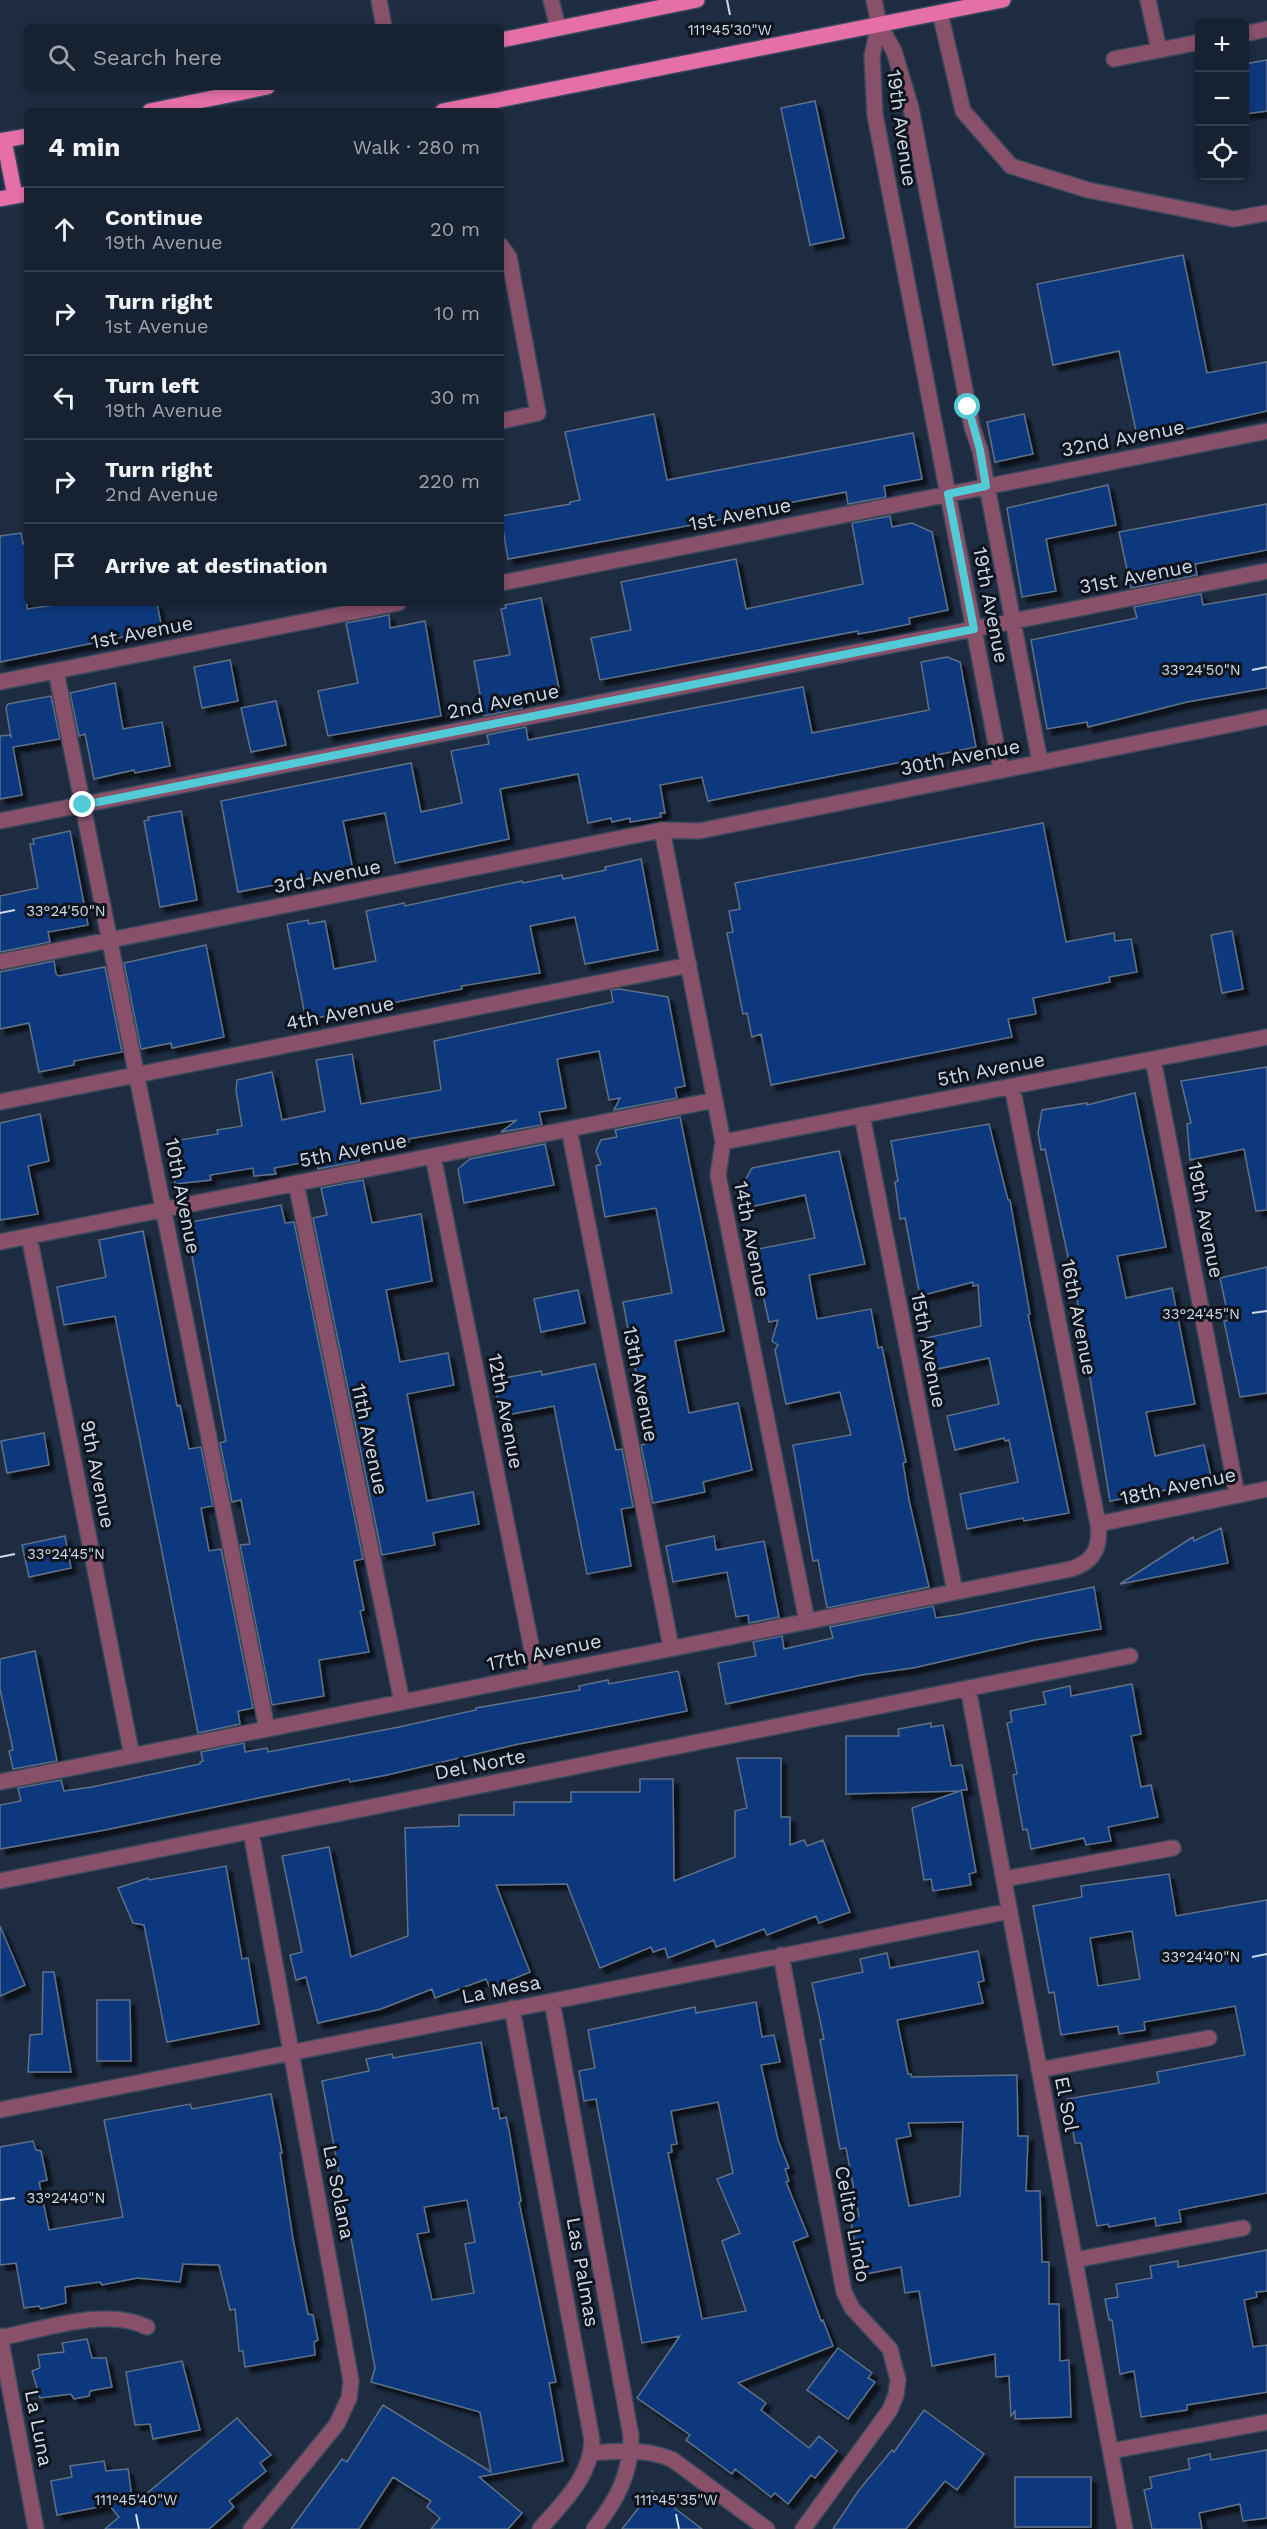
<!DOCTYPE html>
<meta charset="utf-8">
<style>
:root{--surface:#162131;--page:#232e3d;--text:#f1f3f6;--muted:#9ea3ab;--line:#353e4d}
body{margin:0;font-family:"Work Sans",sans-serif;background:var(--page);color:var(--text)}
.controls{position:absolute;right:18px;top:18px;display:grid;overflow:hidden;border-radius:9px;box-shadow:0 3px 9px #0003}
.controls button{width:54px;height:54px;display:grid;place-items:center;padding:0;border:0;border-bottom:2px solid var(--line);background:var(--surface);color:var(--text);font:30px sans-serif}
.stop{position:absolute;width:18px;height:18px;margin:-14px;border:4px solid #52cbd7;border-radius:50%;background:#fff}
.stop.end{background:#52cbd7;border-color:#fff;box-shadow:0 2px 6px #0008}
.list{margin:0;padding:0;list-style:none}
h2{display:flex;justify-content:space-between;align-items:center;height:78px;margin:0;padding:0 24px;font-size:26px}
h2 small{font-size:20px;font-weight:400;color:var(--muted)}
.list li{display:grid;grid-template-columns:39px 1fr auto;gap:18px;align-items:center;box-sizing:border-box;height:84px;padding:0 24px;border-top:2px solid var(--line)}
.list b{display:block;font-size:22px;white-space:nowrap}
.list p{margin:0;font-size:20px;white-space:nowrap;color:var(--muted)}
.list em{font-size:20px;font-style:normal;color:var(--muted)}
.icon{flex:none;width:33px;height:33px;fill:none;stroke:currentColor;stroke-width:2;stroke-linecap:round;stroke-linejoin:round}
.map{position:relative;flex:none;width:1267px;height:2529px;overflow:hidden}
.search{position:absolute;background:var(--surface);box-shadow:0 3px 9px #0003;left:24px;top:24px;width:480px;height:66px;display:flex;align-items:center;gap:15px;box-sizing:border-box;padding:0 21px;border-radius:9px;color:var(--muted);font-size:22px}
.panel{position:absolute;background:var(--surface);box-shadow:0 3px 9px #0003;left:24px;top:108px;width:480px;height:498px;border-radius:9px}
.map>svg:first-child{display:block}
.building{fill:#07397d;stroke:#5f7088;stroke-width:1.5;fill-rule:evenodd;filter:url(#shadow)}
.lines{fill:none;stroke-linecap:round;stroke-linejoin:round}
.lane-casing{stroke:#3a485c;stroke-width:18}
.primary-casing{stroke:#3a485c;stroke-width:18}
.lane{stroke:#89506a;stroke-width:15}
.primary{stroke:#e570a8;stroke-width:15}
.route{stroke:#52cbd7;stroke-width:8}
.ticks{fill:none;stroke:#d0d9e7;stroke-width:2}
.labels{text-anchor:middle;stroke-width:6;stroke-linejoin:round;paint-order:stroke}
.street-label{font-size:20px;fill:#d0d9e7;stroke:#0e141d}
.ticks-label{font-size:15px;text-anchor:middle;fill:#d0d9e7;stroke:#0e141d;stroke-width:6;stroke-linejoin:round;paint-order:stroke}
</style>
<div class="map">
<svg width="1267" height="2529" viewBox="0 0 1267 2529">
<defs>
<filter id="shadow"><feDropShadow dx="5.5" dy="5.5" stdDeviation="1.5" flood-color="#0009"/></filter>
</defs>
<rect width="100%" height="100%" fill="#1e2c41"/>
<path class="building" d="M1267 60V111L1245 114V64Z
M815 101 844 238 810 245 781 108Z
M1183 255 1207 373 1267 362V411L1182 430 1181 426 1137 436 1119 351 1053 365 1037 284Z
M654 414 667 480 913 433 922 479 884 486 886 497 848 504 846 492 746 511V515L508 559 501 516 570 504V502L580 500 565 432Z
M1024 414 1033 454 995 462 987 422Z
M1108 485 1116 525 1046 539 1056 591 1022 597 1007 508Z
M1267 504V550L1195 564 1197 575 1131 588 1119 532Z
M890 516 892 527 912 523 932 532 948 610 909 618 910 624 875 631 858 634V631L600 680 591 638 631 630 621 582 736 559 746 609 863 584 852 523Z
M21 533 23 544 27 543V609L68 603H157L162 629 0 662V536Z
M1201 594 1203 605 1267 594V688L1187 702 1088 727 1087 722 1047 729 1031 640 1137 618 1134 607Z
M541 598 559 689 520 696 522 708 484 716 474 661 510 655 501 609 506 608 505 605Z
M389 615 390 628 425 621 441 716 328 736 318 691 358 683 346 623Z
M947 657 960 662 976 747 708 801 702 777 660 785 665 813H660L661 817 630 822V818L612 822 611 818 588 823 578 774 500 789 509 839 395 863 385 813 343 821 353 870 238 892 221 801 411 763 421 812 462 803 451 751 489 744 487 735 526 727 528 740 803 687 812 733 929 710 921 662Z
M230 660 238 701 202 708 194 667Z
M115 683 123 729 162 722 170 766 135 773 134 770 94 779 85 734 79 736 70 693Z
M51 696 60 739 13 747 22 795 0 799V736L11 735V738L6 708 8 704Z
M276 701 286 745 251 752 241 708Z
M181 811 197 900 160 907 144 821 149 820 148 817Z
M1043 823 1066 942 1114 933 1115 941 1131 939 1137 972 1109 977 1110 982 1033 998 1036 1014 1008 1019 1012 1037 771 1085 761 1034 752 1037 747 1013 743 1014 727 933 733 932 729 911 740 909 735 883Z
M70 831 88 925 48 932 50 942 0 952V896L38 888 30 844H34L33 839Z
M641 859 658 950 585 964 575 917 530 926 540 973 461 986 462 989 306 1020 287 924 308 920 309 924 325 921 334 969 376 961 366 911 404 903 405 906 522 881 523 883 562 875 563 879 606 870 605 867Z
M1232 931 1243 989 1222 993 1211 935Z
M206 945 224 1037 172 1048 171 1043 141 1049 124 963Z
M54 961 56 974 59 976 105 967 122 1052 74 1061V1065L39 1072 29 1023 0 1029V972Z
M619 989 668 997 685 1086 675 1088 677 1098 614 1110 620 1098 609 1100 599 1051 557 1059 566 1108 539 1112 542 1125 501 1132 517 1120 408 1139 409 1142 357 1152 359 1161 318 1169 316 1160 274 1168 276 1174 254 1176 253 1168 210 1175 211 1180 175 1184 167 1142 218 1134 217 1130 242 1126 236 1091 237 1080 272 1072 282 1120 325 1111 316 1060 352 1054 361 1104 441 1090 434 1041 613 1002 611 990Z
M1267 1067V1210L1256 1211 1244 1149 1190 1160 1187 1124 1191 1123 1181 1081Z
M1135 1093 1166 1247 1117 1256 1126 1298 1172 1288 1195 1404 1146 1412 1155 1456 1204 1445 1212 1481 1110 1501 1078 1304 1045 1149 1041 1150 1038 1133 1042 1110 1087 1103V1105Z
M40 1114 49 1161 28 1166 38 1214 0 1220V1123Z
M680 1117 724 1331 675 1341 689 1413 738 1403 752 1470 703 1482 705 1492 653 1503 641 1445 649 1443 623 1302 672 1293 656 1208 605 1217 596 1166 601 1164 596 1151 601 1140 617 1137 615 1130Z
M989 1124 1008 1200H1010L1030 1314 1028 1315 1069 1513 1024 1521 1023 1518 967 1529 960 1494 1018 1482 1009 1440 1005 1441 1004 1438 955 1450 947 1416 999 1404 989 1358 933 1370 926 1338 981 1326 978 1285 973 1286V1282L920 1296 905 1218 900 1219 895 1182 898 1181 891 1141Z
M545 1144 554 1185 464 1203 458 1169 470 1159Z
M839 1151 865 1264 809 1275 817 1319 871 1309 878 1348 882 1347 906 1462 903 1463 909 1500 929 1587 827 1608 818 1560 813 1561 793 1445 851 1435 840 1392 786 1404 775 1350 778 1345 772 1341 778 1320 769 1322 753 1250 815 1238 805 1195 745 1208 741 1188 752 1168Z
M363 1180 372 1223 421 1214 432 1281 386 1290 400 1362 448 1353 454 1385 407 1394 427 1501 473 1492 479 1524 433 1533 435 1545 382 1555 313 1218 327 1215 321 1188Z
M281 1205 285 1223 294 1222 363 1559 354 1561 364 1610 360 1611 369 1652 319 1660 324 1696 272 1705 240 1545 250 1544 241 1500 232 1502 220 1443 226 1441 186 1223Z
M143 1231 177 1406 180 1405 189 1449 201 1447 213 1506 201 1508 209 1551 221 1549 253 1708 238 1711 240 1724 198 1733 115 1316 64 1325 57 1287 106 1277 99 1240Z
M1267 1267V1393L1240 1397 1224 1321 1229 1320 1220 1278Z
M578 1290 585 1323 541 1332 534 1299Z
M595 1364 616 1450 622 1449 633 1507 621 1509 631 1566 587 1574 554 1406 501 1416 494 1380 541 1371 542 1375Z
M44 1433 49 1465 7 1473 1 1441Z
M1221 1528 1228 1563 1120 1584 1193 1537 1194 1541Z
M65 1536 71 1568 29 1577 22 1545Z
M714 1536 716 1550 764 1541 779 1617 749 1623 748 1615 736 1617 727 1572 673 1582 666 1546Z
M1094 1587 1101 1629 1035 1640 913 1668 861 1675 726 1704 718 1663 756 1656 753 1642 782 1636 784 1649 833 1638 830 1627 933 1606 936 1618 956 1615Z
M35 1651 57 1761 13 1769 9 1751 13 1750 0 1689V1659Z
M678 1671 687 1711 514 1745 387 1775 350 1782 349 1779 105 1830 0 1849V1805L21 1801 18 1788 61 1780 64 1791 92 1787 200 1764V1762L203 1761 201 1752 244 1743 245 1752 267 1748 268 1752 399 1727 476 1710V1708L580 1690 579 1686 608 1680 609 1684Z
M1132 1684 1141 1734 1131 1736 1141 1787 1151 1785 1158 1817 1108 1827 1111 1841 1086 1845 1084 1838 1031 1849 1027 1829 1023 1830 1013 1775 1017 1774 1007 1723 1012 1722 1010 1711 1046 1704 1043 1692 1070 1686 1071 1696Z
M931 1723V1727L943 1725 951 1766 962 1765 967 1790H961L976 1872 969 1874 971 1885 933 1891 931 1879 924 1880 912 1808 960 1791 846 1794V1736H899L898 1729Z
M737 1758H781V1817H790V1845L804 1840 807 1846 823 1840 850 1912 819 1923 816 1916 767 1935 764 1929 716 1947 714 1940 668 1958 665 1948 653 1952 651 1947 600 1968 567 1884 496 1885 530 1972 490 1988 486 1979 435 1998 432 1989 381 2009 318 2023 306 1977 296 1980 290 1955 302 1952 282 1856 329 1847 351 1957 408 1936 405 1828 459 1826V1815H514V1802H571V1792H640V1779H673L674 1881 735 1857V1811L747 1808Z
M226 1866 242 1959 248 1958 259 2024 167 2042 144 1925 133 1923 118 1888 148 1878 149 1880Z
M1169 1874 1176 1916 1267 1900V2193L1179 2210 1181 2222 1156 2226 1155 2218 1109 2227 1108 2224 1097 2226 1081 2143H1075L1067 2099 1159 2083 1157 2072 1245 2055 1235 2006 1144 2022 1145 2030 1119 2034 1118 2026 1061 2035 1054 1992 1049 1993 1033 1906 1082 1897 1081 1886ZM1132 1931 1140 1979 1098 1986 1090 1938Z
M0 1926 25 1985 0 1996Z
M978 1951 984 1981 978 1982 983 2003 897 2020 908 2074H911L912 2077 1017 2075 1018 2136H1028L1026 2191H1040L1042 2262H1049V2304H1059L1060 2361 1069 2360 1071 2417 1015 2419V2411L1011 2416 1009 2376 996 2377 995 2354 932 2366 919 2291 905 2293 901 2267 861 2275 850 2217 859 2216 846 2148 840 2149 820 2040 824 2039 812 1983 863 1972 860 1959 887 1953 890 1968ZM963 2122 960 2196 909 2206 896 2139 911 2136 908 2123Z
M43 1972H54L71 2072H28L30 2035 42 2034Z
M97 2000H130L131 2061H97Z
M756 2002 762 2037 774 2035 780 2062 761 2065 778 2140 789 2168 785 2169 789 2181 786 2182 808 2236 793 2242 821 2321 823 2320 833 2346 738 2383 766 2403 761 2410 809 2448 819 2436 837 2451 815 2478 811 2475 788 2504 775 2493 771 2497 735 2469 732 2474 686 2440 690 2435 637 2398 680 2336 642 2343 596 2099 584 2101 579 2071 595 2068 588 2030 695 2007 696 2013ZM718 2102 733 2173 717 2179 740 2233 722 2241 746 2311 702 2319 668 2153 672 2152 671 2145 677 2144 671 2111Z
M481 2042 493 2109 498 2108 500 2119 506 2117 509 2130 521 2201 519 2202 556 2382 549 2383 563 2461 479 2477 522 2513 508 2529H431L440 2518 427 2507 431 2501 393 2477 359 2529H291L342 2459 347 2462 383 2405 491 2472 480 2412 371 2382 375 2368 322 2081 369 2071 366 2059 392 2054 393 2058ZM467 2200 475 2242 465 2244 474 2293 432 2300 417 2234 429 2232 424 2207Z
M271 2094 282 2153H280L293 2239 308 2314 313 2315 318 2340 314 2342 315 2355 245 2367 243 2351H239L235 2309 230 2310 219 2265 183 2264 180 2282 137 2278 102 2285 100 2282 65 2287 66 2303 41 2309 39 2306 24 2308 16 2263 0 2265V2147L33 2141 36 2150 41 2151 47 2180 39 2182 49 2230 123 2217 104 2120 190 2104 192 2109Z
M1267 2250V2291L1256 2292 1257 2297 1244 2300 1253 2347 1267 2345V2392L1187 2405V2410L1141 2417 1134 2371 1120 2374 1112 2320H1109L1105 2299 1118 2297 1116 2284 1152 2278 1150 2266 1178 2261V2267Z
M87 2339 92 2358H106L112 2387 90 2391 89 2396 74 2399 71 2394 40 2398 32 2371 40 2368 38 2355 64 2352 62 2343Z
M838 2348 872 2373 868 2378 875 2382 848 2419 807 2390Z
M182 2361 200 2430 153 2439 150 2424 135 2425 126 2372Z
M924 2410 984 2454 957 2490 945 2481 906 2529H833L859 2490 892 2450 894 2452Z
M237 2418 271 2455 260 2463 266 2471 229 2501 234 2507 209 2529H105L119 2517 109 2505 57 2515 51 2481 72 2477 70 2466 104 2461 106 2471 128 2469 133 2505Z
M1267 2450V2518L1243 2521 1240 2504 1199 2513 1202 2529H1152L1144 2490 1152 2488 1150 2477 1190 2469 1188 2459 1210 2454 1211 2460Z
M1015 2477H1091V2527H1015Z
M652 2491 702 2529H622Z"/>
<g class="lines">
<defs>
<path id="lane" d="M379 0 384 27
M551 0 558 28
M874 0 879 24 894 51 911 108 972 427 980 450 1040 762
M1148 0 1159 50
M940 13 963 111 1011 166 1088 190 1234 219 1267 213
M879 24 872 56 875 115 1001 770
M1244 34 1267 29
M1114 59 1200 42
M501 246 509 257 538 413 501 421
M501 583 1267 431
M56 671 267 1729
M0 682 398 603
M0 821 1267 571
M662 830 723 1142 718 1175 807 1621
M0 962 662 830 699 831 1267 717
M1153 1059 1237 1495
M0 1102 689 965
M862 1115 955 1592
M569 1129 671 1647
M723 1142 1267 1037
M433 1156 537 1675
M296 1183 402 1702
M29 1236 132 1756
M0 1242 715 1100
M1098 1524 1267 1489
M968 1688 1125 2529
M0 1782 1071 1569C1094 1562 1101 1547 1098 1524L1012 1086
M1004 1879 1173 1848
M0 1881 1130 1656
M781 1955 844 2292 852 2308 890 2349 898 2380 896 2395 890 2410 803 2529
M552 2001 631 2436C631 2474 617 2500 594 2529
M512 2008 592 2440C591 2477 563 2502 540 2529
M1039 2070 1209 2038
M0 2110 1010 1911
M1075 2260 1243 2228
M0 2336 36 2529
M0 2338C44 2329 106 2307 147 2327
M1111 2451 1267 2422
M591 2453C619 2451 647 2448 673 2460L767 2529
M251 2529 337 2424 349 2398 351 2381 251 1832"/>
<path id="primary" d="M501 40 697 0
M150 111 267 87
M443 111 1003 0
M4 140 15 196
M0 141 27 136
M0 199 27 194"/>
</defs>
<use href="#lane" class="lane-casing"/>
<use href="#primary" class="primary-casing"/>
<use href="#lane" class="lane"/>
<use href="#primary" class="primary"/>
</g>
<g class="lines">
<path class="route" d="M83 805 974 629 948 494 986 486 980 450 968 407"/>
</g>
<path class="ticks" d="M727 0 730 15M1252 670 1267 667M0 913 15 910M1252 1313 1267 1311M0 1557 15 1554M1252 1957 1267 1954M0 2200 15 2198M136 2514 139 2529M676 2514 679 2529"/>
<g class="labels">
<g class="street-label">
<text transform="translate(902 128) rotate(82)" y="7">19th Avenue</text>
<text transform="translate(1123 438) rotate(-11)" y="7">32nd Avenue</text>
<text transform="translate(740 514) rotate(-11)" y="7">1st Avenue</text>
<text transform="translate(1136 576) rotate(-11)" y="7">31st Avenue</text>
<text transform="translate(991 605) rotate(79)" y="7">19th Avenue</text>
<text transform="translate(142 632) rotate(-11)" y="7">1st Avenue</text>
<text transform="translate(503 701) rotate(-11)" y="7">2nd Avenue</text>
<text transform="translate(960 757) rotate(-11)" y="7">30th Avenue</text>
<text transform="translate(327 876) rotate(-11)" y="7">3rd Avenue</text>
<text transform="translate(340 1013) rotate(-11)" y="7">4th Avenue</text>
<text transform="translate(991 1069) rotate(-11)" y="7">5th Avenue</text>
<text transform="translate(353 1150) rotate(-11)" y="7">5th Avenue</text>
<text transform="translate(183 1196) rotate(79)" y="7">10th Avenue</text>
<text transform="translate(1206 1220) rotate(79)" y="7">19th Avenue</text>
<text transform="translate(752 1239) rotate(79)" y="7">14th Avenue</text>
<text transform="translate(1079 1317) rotate(79)" y="7">16th Avenue</text>
<text transform="translate(929 1350) rotate(79)" y="7">15th Avenue</text>
<text transform="translate(641 1384) rotate(79)" y="7">13th Avenue</text>
<text transform="translate(506 1411) rotate(79)" y="7">12th Avenue</text>
<text transform="translate(370 1439) rotate(78)" y="7">11th Avenue</text>
<text transform="translate(98 1474) rotate(79)" y="7">9th Avenue</text>
<text transform="translate(1178 1486) rotate(-12)" y="7">18th Avenue</text>
<text transform="translate(544 1652) rotate(-12)" y="7">17th Avenue</text>
<text transform="translate(480 1764) rotate(-11)" y="7">Del Norte</text>
<text transform="translate(501 1989) rotate(-11)" y="7">La Mesa</text>
<text transform="translate(1067 2104) rotate(79)" y="7">El Sol</text>
<text transform="translate(339 2192) rotate(79)" y="7">La Solana</text>
<text transform="translate(853 2224) rotate(79)" y="7">Celito Lindo</text>
<text transform="translate(583 2272) rotate(80)" y="7">Las Palmas</text>
<text transform="translate(39 2428) rotate(79)" y="7">La Luna</text>
</g>
</g>
<g class="ticks-label">
<text x="730" y="35">111°45'30"W</text>
<text x="1201" y="675">33°24'50"N</text>
<text x="66" y="916">33°24'50"N</text>
<text x="1201" y="1319">33°24'45"N</text>
<text x="66" y="1559">33°24'45"N</text>
<text x="1201" y="1962">33°24'40"N</text>
<text x="66" y="2203">33°24'40"N</text>
<text x="136" y="2505">111°45'40"W</text>
<text x="676" y="2505">111°45'35"W</text>
</g>
</svg>
<div class="controls">
<button>+</button>
<button>−</button>
<button><svg class="icon" aria-label="locate" viewBox="0 0 24 24"><circle cx="12" cy="12" r="6"/><path d="M12 2v4M12 18v4M2 12h4M18 12h4"/></svg></button>
</div>
<div class="stop" style="left:968px;top:407px"></div>
<div class="stop end" style="left:83px;top:805px"></div>
<div class="search"><svg class="icon" aria-label="search" viewBox="0 0 24 24"><circle cx="10" cy="10" r="6"/><path d="M15 15l6 6"/></svg>Search here</div>
<section class="panel">
<h2>4 min<small>Walk · 280 m</small></h2>
<ul class="list">
<li><svg class="icon" aria-label="ahead" viewBox="0 0 24 24"><path d="M12 20V5M6 11l6-6 6 6"/></svg><div><b>Continue</b><p>19th Avenue</p></div><em>20 m</em></li>
<li><svg class="icon" aria-label="right" viewBox="0 0 24 24"><path d="M7 20v-9h11M14 6l5 5-5 5"/></svg><div><b>Turn right</b><p>1st Avenue</p></div><em>10 m</em></li>
<li><svg class="icon" aria-label="left" viewBox="0 0 24 24"><path d="M17 20v-9H6M10 6l-5 5 5 5"/></svg><div><b>Turn left</b><p>19th Avenue</p></div><em>30 m</em></li>
<li><svg class="icon" aria-label="right" viewBox="0 0 24 24"><path d="M7 20v-9h11M14 6l5 5-5 5"/></svg><div><b>Turn right</b><p>2nd Avenue</p></div><em>220 m</em></li>
<li><svg class="icon" aria-label="arrive" viewBox="0 0 24 24"><path d="M6 21V4h12l-3 4 3 4H6"/></svg><div><b>Arrive at destination</b></div></li>
</ul>
</section>
</div>
